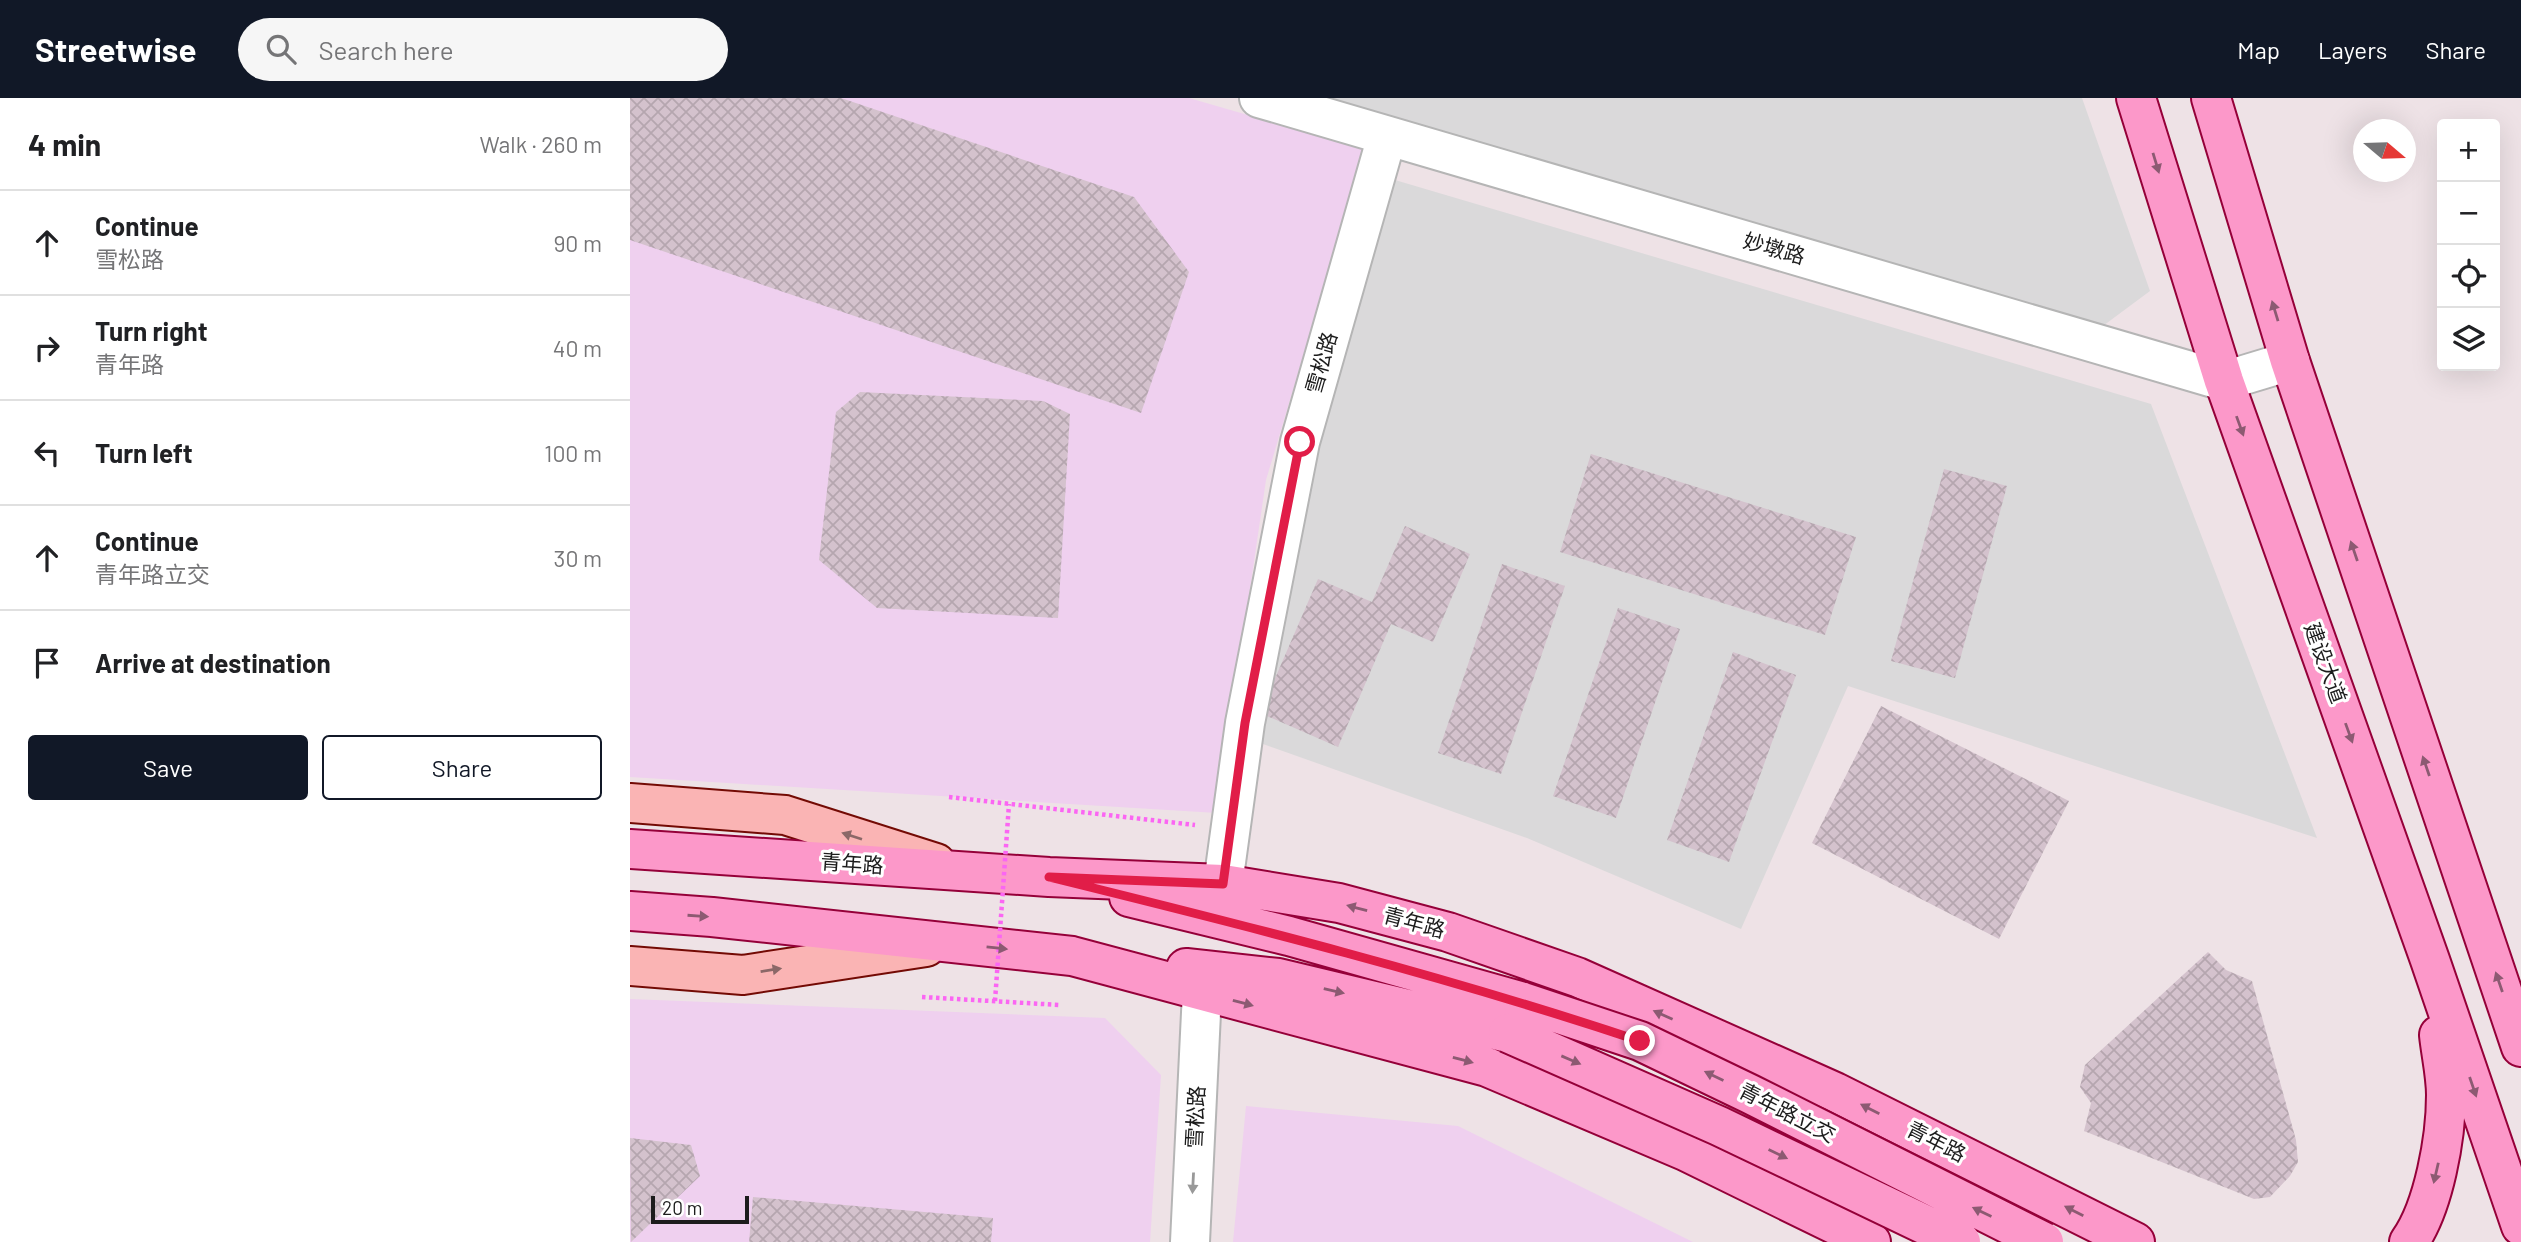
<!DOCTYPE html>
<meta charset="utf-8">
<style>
:root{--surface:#fff;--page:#f6f6f6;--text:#202124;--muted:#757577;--line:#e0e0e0;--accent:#111827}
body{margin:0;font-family:Barlow,"Noto Sans SC",sans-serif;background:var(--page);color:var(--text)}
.controls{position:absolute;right:21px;top:21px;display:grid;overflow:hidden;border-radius:7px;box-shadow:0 7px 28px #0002}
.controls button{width:63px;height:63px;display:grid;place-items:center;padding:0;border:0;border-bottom:2px solid var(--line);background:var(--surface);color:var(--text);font:35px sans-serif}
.compass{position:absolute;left:1723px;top:21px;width:63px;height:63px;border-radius:50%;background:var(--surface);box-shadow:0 7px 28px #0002;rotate:109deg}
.scale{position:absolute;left:21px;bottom:18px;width:98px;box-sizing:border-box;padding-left:7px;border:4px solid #1c1c1c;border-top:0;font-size:19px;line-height:24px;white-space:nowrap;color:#1c1c1c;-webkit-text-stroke:5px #fff;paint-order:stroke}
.stop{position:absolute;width:21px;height:21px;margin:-16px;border:5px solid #e11d48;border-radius:50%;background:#fff}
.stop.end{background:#e11d48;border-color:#fff;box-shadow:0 2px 7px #0008}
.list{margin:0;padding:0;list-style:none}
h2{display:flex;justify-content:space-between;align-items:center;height:91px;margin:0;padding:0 28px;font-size:30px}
h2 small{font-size:23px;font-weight:400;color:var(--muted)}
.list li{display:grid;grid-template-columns:46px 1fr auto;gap:21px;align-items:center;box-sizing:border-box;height:105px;padding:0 28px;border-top:2px solid var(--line)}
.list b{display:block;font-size:26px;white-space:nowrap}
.list p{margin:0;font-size:23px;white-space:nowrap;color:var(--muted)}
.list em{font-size:23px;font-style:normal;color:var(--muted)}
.actions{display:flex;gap:14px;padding:21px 28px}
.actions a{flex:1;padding:16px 0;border:2px solid var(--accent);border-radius:7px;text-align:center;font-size:24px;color:var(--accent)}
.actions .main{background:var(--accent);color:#fff}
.icon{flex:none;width:38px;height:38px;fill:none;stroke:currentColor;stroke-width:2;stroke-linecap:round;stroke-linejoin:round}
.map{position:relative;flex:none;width:1891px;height:1144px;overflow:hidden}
header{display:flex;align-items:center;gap:42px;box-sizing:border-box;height:98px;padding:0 35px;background:var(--accent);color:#fff}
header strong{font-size:33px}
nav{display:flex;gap:38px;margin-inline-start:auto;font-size:24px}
.search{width:490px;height:63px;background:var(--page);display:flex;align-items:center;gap:18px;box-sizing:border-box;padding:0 24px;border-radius:38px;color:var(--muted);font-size:26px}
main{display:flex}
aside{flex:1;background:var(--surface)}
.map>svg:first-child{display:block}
.residential{fill:#dad9da}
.commercial{fill:#efd0ef}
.building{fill:url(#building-cross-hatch)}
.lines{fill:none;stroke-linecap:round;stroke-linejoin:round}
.tertiary-casing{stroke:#b5b5b5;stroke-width:42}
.secondary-casing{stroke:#730a04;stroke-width:42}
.primary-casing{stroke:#950039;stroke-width:42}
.path{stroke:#fb66f3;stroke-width:4.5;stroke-dasharray:3.5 3.5;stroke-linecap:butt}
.tertiary{stroke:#fff;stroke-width:38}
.secondary{stroke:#fab4b4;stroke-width:38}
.primary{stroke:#fc98c9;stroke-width:38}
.primary-bridge-casing{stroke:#950039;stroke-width:42;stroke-linecap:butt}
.path-bridge{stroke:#fb66f3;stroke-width:4.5;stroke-dasharray:3.5 3.5;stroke-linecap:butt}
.primary-bridge{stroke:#fc98c9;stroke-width:38}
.oneway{fill:#8c5a72}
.oneway2{fill:#8b6868}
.oneway3{fill:#999}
.route{stroke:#e11d48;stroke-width:9}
.labels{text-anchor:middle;stroke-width:6;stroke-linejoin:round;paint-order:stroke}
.street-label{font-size:21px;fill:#1c1c1c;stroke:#fff}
</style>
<header>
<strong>Streetwise</strong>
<div class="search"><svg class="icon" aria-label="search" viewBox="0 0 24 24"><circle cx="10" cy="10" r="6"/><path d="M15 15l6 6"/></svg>Search here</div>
<nav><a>Map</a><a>Layers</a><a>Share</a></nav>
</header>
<main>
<aside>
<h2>4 min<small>Walk · 260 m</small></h2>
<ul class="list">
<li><svg class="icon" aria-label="ahead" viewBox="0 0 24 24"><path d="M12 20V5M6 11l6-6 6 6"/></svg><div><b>Continue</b><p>雪松路</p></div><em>90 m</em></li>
<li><svg class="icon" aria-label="right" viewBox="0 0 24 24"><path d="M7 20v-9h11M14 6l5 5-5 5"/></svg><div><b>Turn right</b><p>青年路</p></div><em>40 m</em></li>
<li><svg class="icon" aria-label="left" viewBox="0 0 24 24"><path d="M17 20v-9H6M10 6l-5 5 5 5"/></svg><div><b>Turn left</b></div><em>100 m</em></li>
<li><svg class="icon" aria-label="ahead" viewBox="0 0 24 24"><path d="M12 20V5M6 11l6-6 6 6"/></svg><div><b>Continue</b><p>青年路立交</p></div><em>30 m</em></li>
<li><svg class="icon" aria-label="arrive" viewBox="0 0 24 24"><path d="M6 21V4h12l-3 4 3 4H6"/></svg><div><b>Arrive at destination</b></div></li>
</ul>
<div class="actions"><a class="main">Save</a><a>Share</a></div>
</aside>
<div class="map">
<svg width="1891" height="1144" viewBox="0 0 1891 1144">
<defs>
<pattern id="building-cross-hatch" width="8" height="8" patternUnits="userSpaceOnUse" patternTransform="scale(1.75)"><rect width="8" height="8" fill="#d4c2cd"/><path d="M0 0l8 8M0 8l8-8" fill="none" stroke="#b5a6af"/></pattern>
</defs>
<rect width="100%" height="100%" fill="#eee2e6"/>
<path class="residential" d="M629 0H1452L1520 193 1454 242Z
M765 82 1521 306 1687 740 1218 588 1111 831 897 740 622 642 689 335Z"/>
<path class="commercial" d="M0 0H559L735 51 636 382 587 715 0 679Z
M0 901 475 920 531 977 520 1144H0Z
M616 1008 828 1028 1063 1144H603Z"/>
<path class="building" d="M0 0H211L504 99 559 174 511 315 0 142Z
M230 294 413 303 440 316 428 520 247 510 189 462 206 314Z
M961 356 1226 439 1195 537 930 454Z
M1314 371 1377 388 1325 580 1261 563Z
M775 428 840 456 803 544 761 526 708 649 630 615 688 481 742 504Z
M872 466 935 488 871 676 808 655Z
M988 510 1050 531 986 720 923 698Z
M1103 554 1166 577 1099 764 1037 742Z
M1251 608 1439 703 1369 841 1182 745Z
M1578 854 1596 872 1622 883 1666 1042 1668 1064 1660 1078 1640 1099 1624 1101 1454 1033 1461 1005 1450 989 1455 967Z
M0 1040 61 1047 70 1078 1 1144Z
M123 1099 363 1120 361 1144H119Z"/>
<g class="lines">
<defs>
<path id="tertiary" d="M629 0 1594 283 1660 263
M593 786 615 625 670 344 757 38
M560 1144 572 894"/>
<path id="secondary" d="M0 705 155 717 306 765
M0 868 113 877 296 849"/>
<path id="primary" d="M1506 0 1594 283 1800 862 1891 1128
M1581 0 1660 263 1891 949
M0 751 419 779 593 786 709 805 818 834 947 879 1205 994 1505 1144
M499 799 659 838 893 904
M0 813 82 819 442 858 857 969 1055 1053 1241 1144
M556 870 648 880 878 935
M1779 1144C1804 1109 1816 1039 1816 997 1816 977 1811 956 1809 937"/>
</defs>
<use href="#tertiary" class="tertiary-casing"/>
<use href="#secondary" class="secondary-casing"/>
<use href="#primary" class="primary-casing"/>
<path class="path" d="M319 699 565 727
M292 899 430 907"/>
<use href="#tertiary" class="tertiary"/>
<use href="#secondary" class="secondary"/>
<use href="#primary" class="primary"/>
<defs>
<path id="primary-bridge" d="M893 904 1010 943 1120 996 1414 1144
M878 935 1089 1028 1331 1144"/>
</defs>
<use href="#primary-bridge" class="primary-bridge-casing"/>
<path class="path-bridge" d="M365 903 379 706"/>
<use href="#primary-bridge" class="primary-bridge"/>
</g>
<defs><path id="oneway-solid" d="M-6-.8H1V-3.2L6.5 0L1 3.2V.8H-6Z" transform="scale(1.75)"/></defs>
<g class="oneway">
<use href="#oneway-solid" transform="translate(1526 65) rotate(73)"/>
<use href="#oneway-solid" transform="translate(1645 213) rotate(-107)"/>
<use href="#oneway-solid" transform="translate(1610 328) rotate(70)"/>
<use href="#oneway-solid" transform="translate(1724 453) rotate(-109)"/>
<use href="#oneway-solid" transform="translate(1719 635) rotate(70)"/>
<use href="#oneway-solid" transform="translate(1796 668) rotate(-109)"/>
<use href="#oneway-solid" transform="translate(727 810) rotate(-165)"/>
<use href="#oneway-solid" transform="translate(68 818) rotate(4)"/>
<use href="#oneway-solid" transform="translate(367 850) rotate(6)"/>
<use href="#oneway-solid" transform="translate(1869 884) rotate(-109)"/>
<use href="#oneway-solid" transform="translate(704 893) rotate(13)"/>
<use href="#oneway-solid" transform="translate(613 905) rotate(15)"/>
<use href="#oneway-solid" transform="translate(1033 917) rotate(-156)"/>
<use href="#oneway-solid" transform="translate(833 962) rotate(15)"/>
<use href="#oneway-solid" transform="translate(941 962) rotate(23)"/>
<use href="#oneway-solid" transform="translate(1084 978) rotate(-154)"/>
<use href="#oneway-solid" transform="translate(1843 989) rotate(71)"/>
<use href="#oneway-solid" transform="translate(1240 1011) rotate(-153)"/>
<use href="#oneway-solid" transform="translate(1148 1056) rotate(26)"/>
<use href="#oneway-solid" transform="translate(1806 1075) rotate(103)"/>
<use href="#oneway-solid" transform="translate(1444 1113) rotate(-153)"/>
<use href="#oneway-solid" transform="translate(1352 1114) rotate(-154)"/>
</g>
<g class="oneway2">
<use href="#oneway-solid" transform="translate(222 738) rotate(-162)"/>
<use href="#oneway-solid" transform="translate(141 872) rotate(-9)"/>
</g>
<use class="oneway3" href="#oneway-solid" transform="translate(563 1085) rotate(93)"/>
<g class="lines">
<path class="route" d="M670 344 615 625 593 786 419 779C618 828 816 878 1010 943"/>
</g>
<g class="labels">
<g class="street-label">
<text transform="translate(1144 151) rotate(16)" y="7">妙墩路</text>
<text transform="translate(692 265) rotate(-74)" y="7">雪松路</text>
<text transform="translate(1695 565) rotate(70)" y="7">建设大道</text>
<text transform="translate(222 766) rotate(4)" y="7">青年路</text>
<text transform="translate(784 825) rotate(15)" y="7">青年路</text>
<text transform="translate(1157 1015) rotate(27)" y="7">青年路立交</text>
<text transform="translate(566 1019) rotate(-87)" y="7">雪松路</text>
<text transform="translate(1306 1044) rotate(27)" y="7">青年路</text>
</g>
</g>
</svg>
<div class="controls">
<button>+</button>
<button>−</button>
<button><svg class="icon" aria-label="locate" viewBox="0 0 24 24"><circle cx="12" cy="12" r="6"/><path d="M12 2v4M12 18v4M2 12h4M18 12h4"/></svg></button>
<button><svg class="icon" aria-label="layers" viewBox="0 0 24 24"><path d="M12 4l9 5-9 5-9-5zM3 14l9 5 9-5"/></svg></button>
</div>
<svg class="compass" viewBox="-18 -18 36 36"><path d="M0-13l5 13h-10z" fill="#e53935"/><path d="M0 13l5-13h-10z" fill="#757577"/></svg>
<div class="scale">20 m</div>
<div class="stop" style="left:670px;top:344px"></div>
<div class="stop end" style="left:1010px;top:943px"></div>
</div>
</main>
